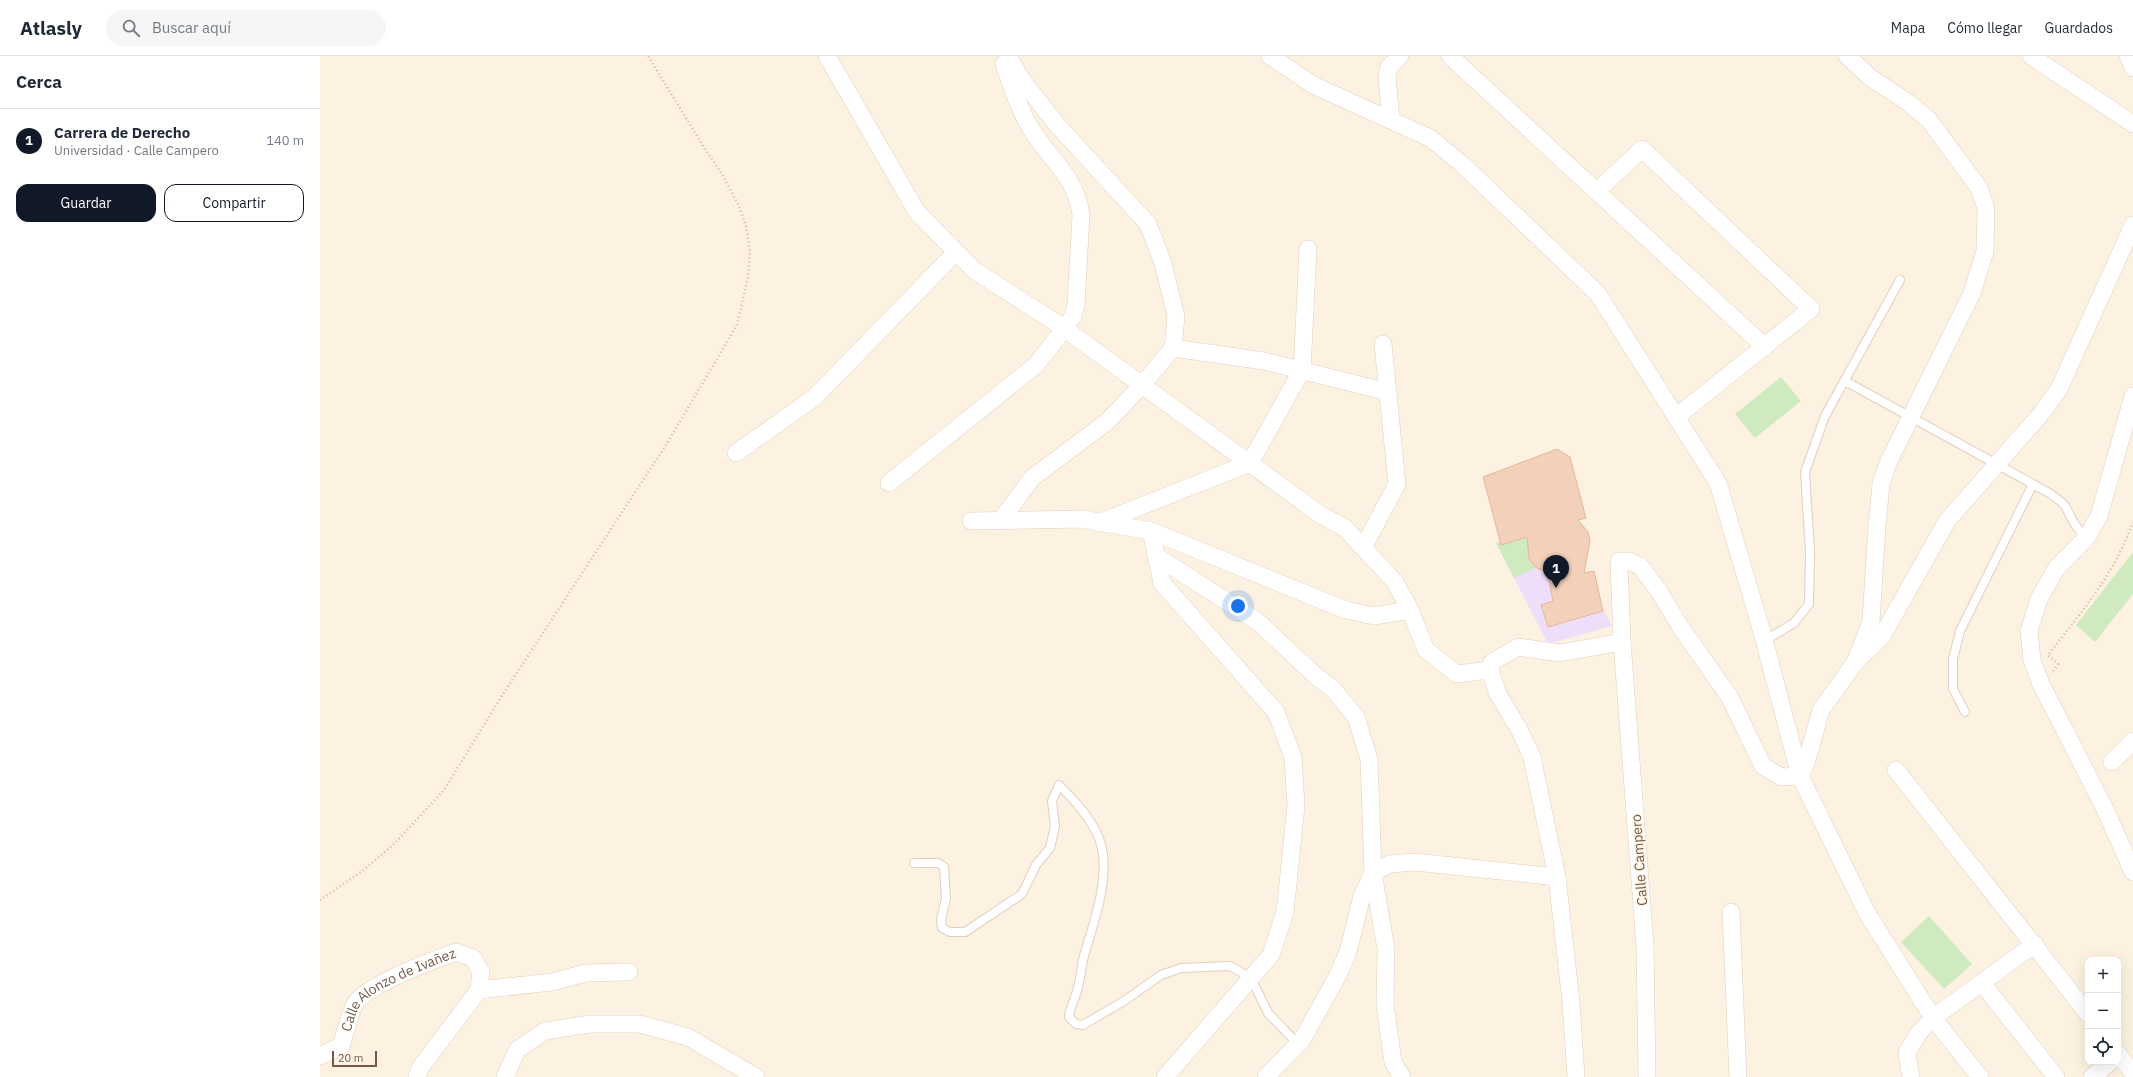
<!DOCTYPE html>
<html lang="es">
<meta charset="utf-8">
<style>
:root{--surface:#fff;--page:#f6f6f7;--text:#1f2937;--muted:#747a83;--line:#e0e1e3;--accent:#111827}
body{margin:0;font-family:"IBM Plex Sans",sans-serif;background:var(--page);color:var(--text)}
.controls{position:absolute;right:12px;bottom:12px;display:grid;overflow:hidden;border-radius:8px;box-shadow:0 4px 16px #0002}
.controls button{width:36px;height:36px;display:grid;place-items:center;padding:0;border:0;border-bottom:1px solid var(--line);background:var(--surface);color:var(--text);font:20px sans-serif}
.scale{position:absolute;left:12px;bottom:10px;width:45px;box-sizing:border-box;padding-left:4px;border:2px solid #745848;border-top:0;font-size:11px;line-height:14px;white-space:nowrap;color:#745848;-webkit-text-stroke:3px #fff6e8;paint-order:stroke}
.you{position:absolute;left:918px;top:550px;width:14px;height:14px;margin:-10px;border:3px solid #fff;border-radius:50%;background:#1a73e8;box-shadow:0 0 0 6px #1a73e833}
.badge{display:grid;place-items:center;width:26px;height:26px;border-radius:50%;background:var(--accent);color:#fff;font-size:13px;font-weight:700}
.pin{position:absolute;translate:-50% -33px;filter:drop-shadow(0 1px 2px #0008)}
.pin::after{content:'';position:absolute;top:21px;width:14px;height:12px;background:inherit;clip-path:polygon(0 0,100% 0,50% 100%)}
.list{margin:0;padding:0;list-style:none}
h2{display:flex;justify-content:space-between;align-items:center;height:52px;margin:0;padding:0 16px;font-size:17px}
h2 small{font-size:13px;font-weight:400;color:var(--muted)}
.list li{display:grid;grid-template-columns:26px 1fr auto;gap:12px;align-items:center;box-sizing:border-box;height:64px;padding:0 16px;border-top:1px solid var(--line)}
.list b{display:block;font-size:15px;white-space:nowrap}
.list p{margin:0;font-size:13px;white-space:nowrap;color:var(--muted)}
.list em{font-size:13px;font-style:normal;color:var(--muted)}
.actions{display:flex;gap:8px;padding:12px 16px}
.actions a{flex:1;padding:9px 0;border:1px solid var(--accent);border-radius:12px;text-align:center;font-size:14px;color:var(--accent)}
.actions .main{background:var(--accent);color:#fff}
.icon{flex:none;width:22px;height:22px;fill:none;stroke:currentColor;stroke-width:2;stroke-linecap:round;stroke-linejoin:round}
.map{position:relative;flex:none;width:1813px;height:1021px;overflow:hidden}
header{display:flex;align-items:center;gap:24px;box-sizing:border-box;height:56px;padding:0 20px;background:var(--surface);border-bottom:1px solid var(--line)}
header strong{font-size:19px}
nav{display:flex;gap:22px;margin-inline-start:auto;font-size:14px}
.search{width:280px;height:36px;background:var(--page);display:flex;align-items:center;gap:10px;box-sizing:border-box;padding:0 14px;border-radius:22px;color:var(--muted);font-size:15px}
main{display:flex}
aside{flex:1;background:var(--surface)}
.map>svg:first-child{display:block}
.education{fill:#efdef9}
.green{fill:#d0eac0}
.building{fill:#f2d0b9;stroke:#e5b799}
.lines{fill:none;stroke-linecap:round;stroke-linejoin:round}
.lane-casing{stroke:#e1cebd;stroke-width:10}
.street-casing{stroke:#e1cebd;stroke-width:18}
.path{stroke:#d7b49c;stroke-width:2.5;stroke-dasharray:1 3;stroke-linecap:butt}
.lane{stroke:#fff;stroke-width:8}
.street{stroke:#fff;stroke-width:17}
.labels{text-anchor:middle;stroke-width:3.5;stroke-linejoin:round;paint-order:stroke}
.street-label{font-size:14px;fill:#745848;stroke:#fff6e8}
</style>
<header>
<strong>Atlasly</strong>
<div class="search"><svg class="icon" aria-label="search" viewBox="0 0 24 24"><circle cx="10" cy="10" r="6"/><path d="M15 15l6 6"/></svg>Buscar aquí</div>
<nav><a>Mapa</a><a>Cómo llegar</a><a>Guardados</a></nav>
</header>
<main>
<aside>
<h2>Cerca<small></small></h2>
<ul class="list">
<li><span class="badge">1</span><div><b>Carrera de Derecho</b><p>Universidad · Calle Campero</p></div><em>140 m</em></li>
</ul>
<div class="actions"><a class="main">Guardar</a><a>Compartir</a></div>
</aside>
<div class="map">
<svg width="1813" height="1021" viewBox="0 0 1813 1021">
<rect width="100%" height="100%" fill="#fdf2e1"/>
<path class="education" d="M1176 487 1251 495 1292 570 1228 588Z"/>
<path class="green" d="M1461 321 1481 345 1435 382 1415 358Z
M1234 458 1251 495 1194 522 1176 487Z
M1813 496V538L1775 586 1756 569Z
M1609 860 1652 908 1624 933 1581 886Z"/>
<path class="building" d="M1237 393 1250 401 1266 462 1258 464 1268 476 1270 485 1264 517 1274 515 1283 555 1228 571 1221 549 1233 545 1227 515 1218 513 1209 503 1207 481 1181 489 1163 421Z"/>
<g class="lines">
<defs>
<path id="lane" d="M1525 325 1731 438C1735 442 1742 445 1745 450 1752 462 1755 473 1767 481
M1444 585 1474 567 1489 548 1490 496 1485 416 1505 360 1580 224
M1645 656 1633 633V603L1640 575 1713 428
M594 807H618L624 811 626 842 621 864 622 872 630 876H645L702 838 716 809 730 792 735 770 732 745 739 729C754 744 771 762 779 782 792 816 775 863 765 896 761 909 761 923 757 935 754 945 750 951 749 961L756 968 763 969 804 945 841 919 861 912 910 910 931 922 948 957 978 988"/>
<g id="street">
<path d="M507 0 597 156 655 215 738 268 998 457 1025 472 1075 526 1090 554 1106 594 1137 618 1170 614"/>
<path d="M950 0 993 29 1110 82 1143 109 1278 238 1398 427 1442 576 1480 720 1547 857 1613 962 1660 1021"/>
<path d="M1130 0 1445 291"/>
<path d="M1527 0 1551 22 1589 47 1609 64 1659 132 1666 152 1665 195 1652 237 1568 407 1561 428 1557 470 1551 565 1536 605"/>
<path d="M1711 0 1813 68"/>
<path d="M1808 0 1813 12"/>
<path d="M1071 64 1067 21 1069 11 1080 0"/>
<path d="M1277 135 1322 93 1491 253 1356 361"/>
<path d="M853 292 944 305 1068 336"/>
<path d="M1813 340 1779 460 1767 481 1736 513 1719 543 1709 575 1712 604 1721 628 1784 751 1813 816"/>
<path d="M416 397 495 341 636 196"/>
<path d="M569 427 716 309 744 273 753 260 756 249 761 159C756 120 730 104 711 73 698 52 692 30 684 8"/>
<path d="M681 464 712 422 788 365 822 329 853 292 856 260 843 207 828 168 738 70 701 23 688 0"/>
<path d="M651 465 761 463 831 475 1026 554 1054 560 1090 554"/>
<path d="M781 466 930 407 982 314 988 193"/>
<path d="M831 475 842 527 956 656 973 701 976 750 965 856 951 899 845 1021"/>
<path d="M1043 492 1077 428 1063 288"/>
<path d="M836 500 937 565 998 622 1012 632 1036 661 1049 703 1053 817 1066 893 1065 949 1073 1006 1082 1021"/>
<path d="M1792 706 1813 685"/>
<path d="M1576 714 1768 958"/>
<path d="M1480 720 1487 704 1501 654 1536 605 1562 580 1627 465 1721 358 1739 333 1813 169"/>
<path d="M1411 856 1418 1021"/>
<path d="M1662 927 1736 1021"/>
<path d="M159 934 232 926 266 917 309 916"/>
<path d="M1798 998 1813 1017"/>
<path id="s1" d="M0 1000 21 990C24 981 32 949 38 944 55 926 111 905 136 896L153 902 161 916 159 934 100 1012 97 1021"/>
<path d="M185 1021 197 994 225 975 270 968H320L368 981 436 1021"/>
<path d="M946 1021 982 984 1018 919 1028 896 1042 840 1053 817 1070 808 1095 806 1237 821"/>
<path d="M1256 1021 1251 946 1237 821 1212 701 1199 673 1178 638 1170 614 1172 606 1198 591 1240 597 1302 586"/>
<path d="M1327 1021 1325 890 1302 586 1299 505H1309L1320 510 1339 535 1361 572 1409 640 1443 710 1461 721 1480 720"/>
<path d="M1591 1021 1587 997 1598 978 1613 962 1715 888"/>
<path d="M1772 1021 1790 1006"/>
</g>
</defs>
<use href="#lane" class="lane-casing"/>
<use href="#street" class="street-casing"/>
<path class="path" d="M1733 615 1738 608 1728 599C1761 557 1795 517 1813 466
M0 844 41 816 73 789 124 734 183 638 346 389 417 269 428 221 430 197 426 170 419 150 402 118 385 93 328 0"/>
<use href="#lane" class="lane"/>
<use href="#street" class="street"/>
</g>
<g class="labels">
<g class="street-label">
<text transform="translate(1319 804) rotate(-94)" y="5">Calle Campero</text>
<text dy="5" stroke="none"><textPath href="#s1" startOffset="110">Calle Alonzo de Ivañez</textPath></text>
</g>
</g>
</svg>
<div class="controls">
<button>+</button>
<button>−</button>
<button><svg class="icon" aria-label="locate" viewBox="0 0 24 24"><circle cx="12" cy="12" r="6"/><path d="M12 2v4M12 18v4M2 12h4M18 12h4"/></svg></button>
</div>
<div class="scale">20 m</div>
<div class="you"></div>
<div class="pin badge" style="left:1236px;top:532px">1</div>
</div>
</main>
